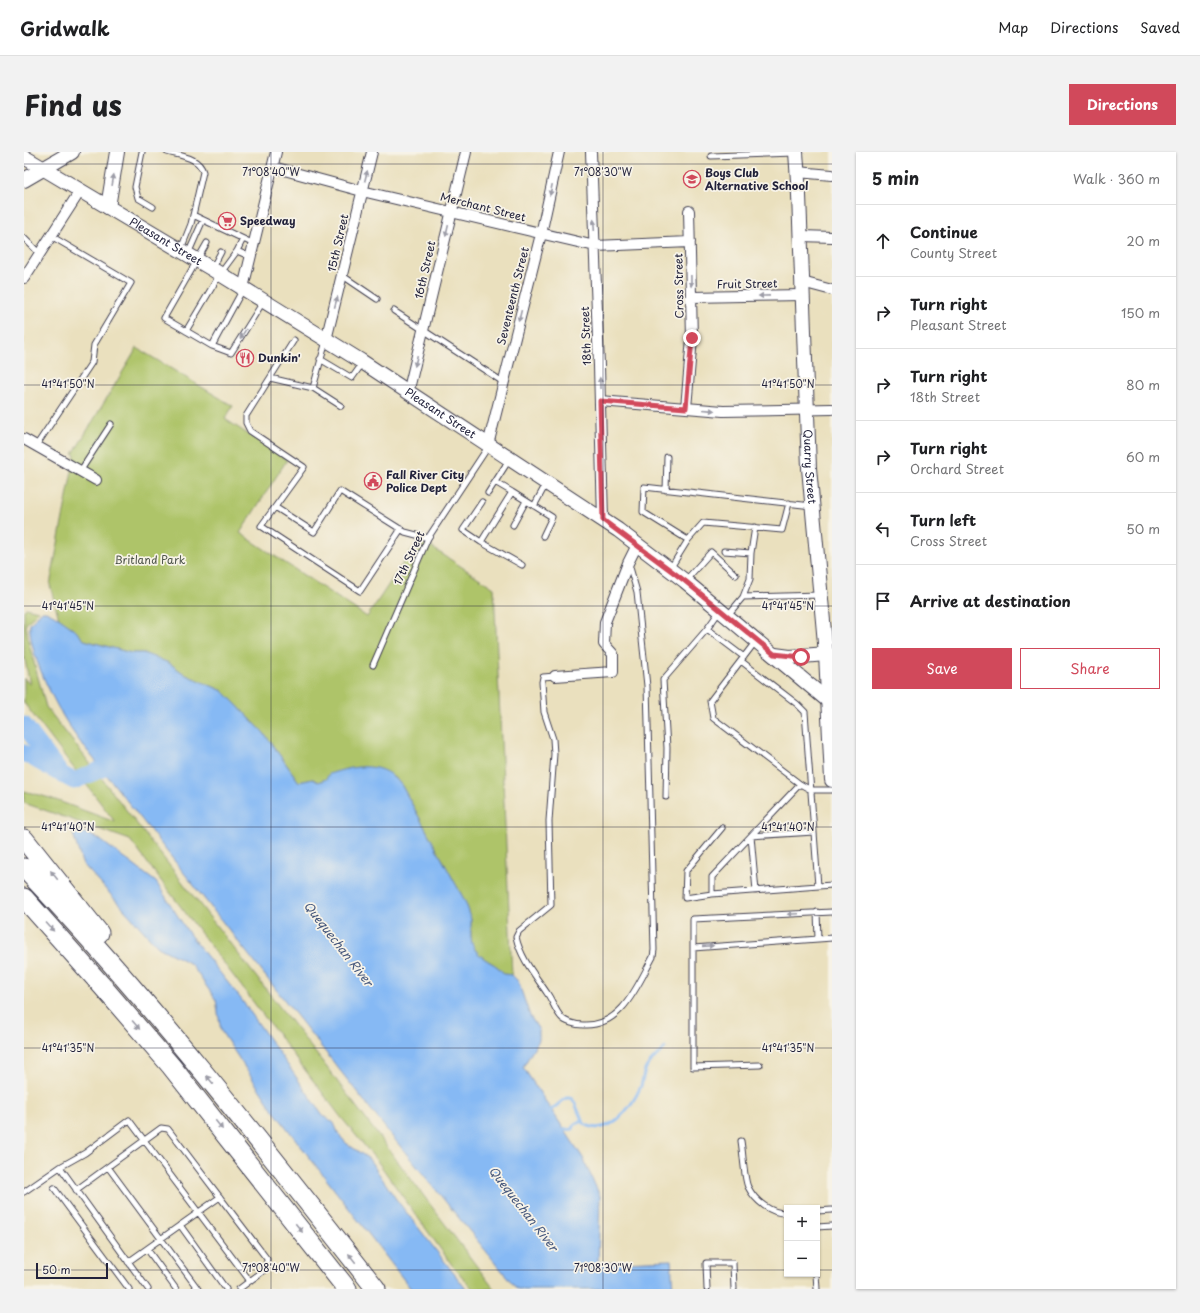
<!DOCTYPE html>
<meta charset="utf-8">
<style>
:root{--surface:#fff;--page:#f2f2f2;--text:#202124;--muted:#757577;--line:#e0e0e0;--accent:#d1495b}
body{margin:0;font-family:"Playpen Sans",sans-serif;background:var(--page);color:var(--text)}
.controls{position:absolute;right:12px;bottom:12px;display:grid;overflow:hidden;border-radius:0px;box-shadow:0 1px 3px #0004}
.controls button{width:36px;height:36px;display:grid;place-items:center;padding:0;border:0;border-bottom:1px solid var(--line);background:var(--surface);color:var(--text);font:20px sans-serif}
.scale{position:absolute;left:12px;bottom:10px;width:72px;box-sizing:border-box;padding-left:4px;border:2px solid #22223b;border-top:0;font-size:11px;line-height:14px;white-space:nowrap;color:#22223b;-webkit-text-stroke:3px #f7f3e8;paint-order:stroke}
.stop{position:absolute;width:12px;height:12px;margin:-9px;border:3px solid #d1495b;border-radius:50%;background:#fff}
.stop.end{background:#d1495b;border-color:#fff;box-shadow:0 1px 4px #0008}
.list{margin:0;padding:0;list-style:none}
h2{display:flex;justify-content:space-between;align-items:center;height:52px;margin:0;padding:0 16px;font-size:17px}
h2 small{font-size:13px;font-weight:400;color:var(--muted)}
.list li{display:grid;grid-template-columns:26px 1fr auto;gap:12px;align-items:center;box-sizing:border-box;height:72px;padding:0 16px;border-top:1px solid var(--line)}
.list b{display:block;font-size:15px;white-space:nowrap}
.list p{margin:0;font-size:13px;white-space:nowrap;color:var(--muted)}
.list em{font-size:13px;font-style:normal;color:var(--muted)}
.actions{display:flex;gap:8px;padding:12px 16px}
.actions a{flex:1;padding:9px 0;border:1px solid var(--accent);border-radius:0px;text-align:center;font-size:14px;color:var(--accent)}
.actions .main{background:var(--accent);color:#fff}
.icon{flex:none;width:22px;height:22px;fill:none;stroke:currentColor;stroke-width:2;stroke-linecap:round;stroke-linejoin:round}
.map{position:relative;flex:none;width:808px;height:1137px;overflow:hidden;border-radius:0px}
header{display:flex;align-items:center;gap:24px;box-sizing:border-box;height:56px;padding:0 20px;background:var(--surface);border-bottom:1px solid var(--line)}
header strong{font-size:19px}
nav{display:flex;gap:22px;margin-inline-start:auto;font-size:14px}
.intro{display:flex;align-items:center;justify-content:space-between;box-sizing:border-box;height:96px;padding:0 24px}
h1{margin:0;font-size:28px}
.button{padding:10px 18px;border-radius:0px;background:var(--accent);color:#fff;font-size:14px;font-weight:700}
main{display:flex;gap:24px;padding:0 24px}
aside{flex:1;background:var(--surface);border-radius:0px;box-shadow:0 1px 3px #0004}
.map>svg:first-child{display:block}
.green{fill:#aec469;stroke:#687352}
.water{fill:#86b9f4;stroke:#546e98}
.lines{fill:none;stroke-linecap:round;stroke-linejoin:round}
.stream{stroke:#86b9f4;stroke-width:3}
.river{stroke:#86b9f4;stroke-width:17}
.lane-casing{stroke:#403e4f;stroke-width:7}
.street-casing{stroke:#403e4f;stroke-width:12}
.secondary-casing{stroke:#403e4f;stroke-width:16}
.highway-casing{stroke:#403e4f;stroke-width:21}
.lane{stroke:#fff;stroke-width:5}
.street{stroke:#fff;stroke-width:10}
.secondary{stroke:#fff;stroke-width:14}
.highway{stroke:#fff;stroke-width:19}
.oneway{fill:#9c9ca7}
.route{stroke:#d1495b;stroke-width:5}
.ticks{fill:none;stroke:#22223b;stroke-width:1;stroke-opacity:0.45}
.labels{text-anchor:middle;stroke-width:3.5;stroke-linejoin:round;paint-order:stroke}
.poi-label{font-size:11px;font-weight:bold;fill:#22223b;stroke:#f7f3e8;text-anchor:start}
.street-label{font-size:11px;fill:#22223b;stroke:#f7f3e8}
.park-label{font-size:11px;fill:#4c5349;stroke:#f7f3e8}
.water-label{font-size:12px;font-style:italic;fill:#45577c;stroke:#f7f3e8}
.ticks-label{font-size:10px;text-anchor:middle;fill:#22223b;stroke:#f7f3e8;stroke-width:3.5;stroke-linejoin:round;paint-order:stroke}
</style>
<header>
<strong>Gridwalk</strong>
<nav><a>Map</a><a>Directions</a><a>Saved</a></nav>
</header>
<div class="intro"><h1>Find us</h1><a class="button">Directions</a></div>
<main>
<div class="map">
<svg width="808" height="1137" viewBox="0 0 808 1137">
<rect width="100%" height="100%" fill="#f7f3e8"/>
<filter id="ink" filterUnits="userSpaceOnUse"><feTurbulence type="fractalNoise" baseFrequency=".025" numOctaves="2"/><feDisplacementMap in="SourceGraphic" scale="8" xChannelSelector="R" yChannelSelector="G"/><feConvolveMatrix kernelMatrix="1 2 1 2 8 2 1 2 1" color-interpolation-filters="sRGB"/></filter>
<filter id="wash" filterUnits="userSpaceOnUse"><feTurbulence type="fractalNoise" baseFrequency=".012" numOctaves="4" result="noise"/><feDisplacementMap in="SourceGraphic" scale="16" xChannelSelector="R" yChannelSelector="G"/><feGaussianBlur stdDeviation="0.9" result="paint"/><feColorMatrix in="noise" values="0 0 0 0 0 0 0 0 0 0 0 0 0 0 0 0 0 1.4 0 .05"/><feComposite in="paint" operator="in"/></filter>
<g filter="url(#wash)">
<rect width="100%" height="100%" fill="#eae0be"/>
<path class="green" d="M113 196 209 254 201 267 263 308 216 381 343 465 395 387 470 436 488 823 480 822C473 811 461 810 453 800 445 791 447 781 447 770 447 763 443 755 441 749L378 634 370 624 302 627 294 630 289 627 275 630 239 580 199 539 162 523 145 511 119 501H107L60 488 50 477 35 467 26 433 51 303 49 302Z
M2 456 14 459 2 472 5 492 22 555 304 917 470 1137H449L428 1113 354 1010 316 964 106 688 0 651V639L26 646 91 670 0 551V526L6 533 0 503V458Z"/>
<path class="water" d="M18 459H22L30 463 50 477 60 488 107 501H119L145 511 162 523 199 539 239 580 275 630 289 627 294 630 302 627 305 622C332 613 359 608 378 634L441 749C443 755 447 763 447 770 447 781 445 791 453 800 461 810 473 811 480 822L488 823 494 829 506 864 515 878V888L499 915 559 1006 576 1044 574 1111 647 1108 649 1137H493L367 983 62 597C41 574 3 503 6 472Z
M47 675 75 687 132 730 166 783 217 847 299 963 310 971 315 983 322 991 345 1007 372 1047 442 1137H387L249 958 197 879 192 848 167 812 134 795 58 711Z"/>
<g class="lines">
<path class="stream" d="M527 958 542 946H547L551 951 559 971C584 988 608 955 617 934 619 928 619 922 622 916 627 908 634 903 641 896
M540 978 549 977 551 972 558 969"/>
<path class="river" d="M0 573 37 622 50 629 87 613 99 618
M0 601 33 620"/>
</g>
</g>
<g filter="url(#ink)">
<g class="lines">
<defs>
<path id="lane" d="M118 0 111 35 114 46 129 55
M143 0C156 4 175 5 179 20L167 72 157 97
M687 4 771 1
M169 63 230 92
M0 86 16 102
M219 87 213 99 227 105
M183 91 140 166 188 194 219 137
M164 102 179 68
M189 115 197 100
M319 124 353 147
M370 159 479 230
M162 179 196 122 213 99
M188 194 207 201 239 150
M296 207 328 226 338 212
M246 226 289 236 302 189
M289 236 317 254
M12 294 68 210 70 193 107 131 27 84
M57 318 87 272
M642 338 643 305
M488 340 528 365 519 384
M464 341 485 308
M458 350 439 378 457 390 488 340 471 330
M510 354 522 332
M251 355 280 315 226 279 222 271V264L270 188
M489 373 502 349
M377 377 336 439 237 374 251 355 290 380 316 339 381 380 404 386
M664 388 679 371 758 378 765 351
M457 390 498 413
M700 399 727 401 731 375
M646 417 664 388 619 360 620 335 788 354
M661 429 687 400 712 423
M719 445 726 427 727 401
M704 463 719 445 796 443
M683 477 695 460
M732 489 686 549 689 566 776 632 688 725V742L808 733
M717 509 773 552 781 560 794 734
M349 513 404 386 464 295
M531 524 519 525 518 530 520 560 529 587 530 602 525 669 527 753 495 779 492 785C497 807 511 823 523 841 528 848 531 858 537 865 541 870 552 873 559 873 598 875 613 834 629 805L630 798 623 534 613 440 605 412
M776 632 787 638H808
M642 645 643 596 639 528 683 477 720 505
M732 739 727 684 790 680
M688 742 661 746 662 719 698 676
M793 760 794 787
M808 760 669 767V796L808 786
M669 796V915L736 913
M717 989C719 1000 720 1027 724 1035 731 1049 747 1062 763 1061
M36 1015 61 1001 105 968 226 1129
M84 1015 174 1137
M30 1036 105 1137
M52 1038 137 976 144 977 243 1107 242 1117 215 1137
M0 1040 36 1015 124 1137
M793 1059 808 1058
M156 1073 202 1137
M793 1075 808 1074
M123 1097 152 1137
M104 1110 196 1045
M792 1122 793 1137
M683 1137 682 1111H709L710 1137"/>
<path id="street" d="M567 0 575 214 579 368
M249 15 338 39 571 94 666 90
M773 20 808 23
M777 84 808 85
M0 126 56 39
M778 130 808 138
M219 136 252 0
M668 145 779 143
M302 188 348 0
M384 241 442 0
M576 249 699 259 808 257
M662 256 668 186 665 59
M0 287 72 328
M464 293 517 82 535 0
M531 524 589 520V502L580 492 581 470 604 411 613 393"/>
<g id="secondary">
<path id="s1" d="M772 0 775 43 785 316 802 502 808 628"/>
<path id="s2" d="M0 5 188 117 337 209 594 378 661 429 808 552"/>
<path d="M0 28 48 0"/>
<path d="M84 55 93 0"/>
<path d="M751 503 766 505 802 502 808 504"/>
</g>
<path id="highway" d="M0 687 75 781
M0 716C126 848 239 993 352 1137
M0 746 79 835 147 914 323 1137"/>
</defs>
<use href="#lane" class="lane-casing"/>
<use href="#street" class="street-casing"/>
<use href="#secondary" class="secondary-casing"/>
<use href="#highway" class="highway-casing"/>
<use href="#lane" class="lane"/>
<use href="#street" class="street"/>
<use href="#secondary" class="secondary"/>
<use href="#highway" class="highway"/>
</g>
<defs><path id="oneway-solid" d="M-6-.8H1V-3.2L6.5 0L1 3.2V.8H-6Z"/></defs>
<g class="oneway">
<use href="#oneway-solid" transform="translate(342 24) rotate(-76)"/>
<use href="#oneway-solid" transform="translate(89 28) rotate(-81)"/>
<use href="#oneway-solid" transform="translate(527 38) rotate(102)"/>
<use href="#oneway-solid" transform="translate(570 73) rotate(-93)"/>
<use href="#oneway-solid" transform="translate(423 79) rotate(103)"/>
<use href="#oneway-solid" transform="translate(667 129) rotate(89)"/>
<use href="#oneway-solid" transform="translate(740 144) rotate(179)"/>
<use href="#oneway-solid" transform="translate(312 150) rotate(-75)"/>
<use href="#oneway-solid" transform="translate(496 164) rotate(104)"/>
<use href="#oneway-solid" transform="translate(219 182) rotate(122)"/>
<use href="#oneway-solid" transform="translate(392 209) rotate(103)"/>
<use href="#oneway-solid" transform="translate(576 231) rotate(-91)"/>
<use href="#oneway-solid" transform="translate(685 258) rotate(5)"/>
<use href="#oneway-solid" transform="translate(30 723) rotate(-128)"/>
<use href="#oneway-solid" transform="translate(769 762) rotate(177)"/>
<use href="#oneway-solid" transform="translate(26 775) rotate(48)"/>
<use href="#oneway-solid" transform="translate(684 794) rotate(-4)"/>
<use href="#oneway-solid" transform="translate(112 873) rotate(49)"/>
<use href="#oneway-solid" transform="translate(186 928) rotate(-130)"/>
<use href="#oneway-solid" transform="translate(195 973) rotate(52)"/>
<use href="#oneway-solid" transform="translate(275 1076) rotate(52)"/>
<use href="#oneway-solid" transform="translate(328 1106) rotate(-128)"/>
</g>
</g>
<g class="lines" filter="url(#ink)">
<path class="route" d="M668 186 662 256 576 249 579 368 661 429 750 502 777 505"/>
</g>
<path class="ticks" d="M247 0V1137M579 0V1137M0 12H808M0 233H808M0 454H808M0 675H808M0 896H808M0 1118H763M793 1118H808"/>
<defs>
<symbol id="school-ring" viewBox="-11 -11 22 22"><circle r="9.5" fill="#f7f3e8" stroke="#d1495b" stroke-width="1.5"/><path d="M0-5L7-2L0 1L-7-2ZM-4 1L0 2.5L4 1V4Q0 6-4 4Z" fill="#d1495b"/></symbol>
<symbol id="supermarket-ring" viewBox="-11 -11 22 22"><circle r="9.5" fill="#f7f3e8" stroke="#d1495b" stroke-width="1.5"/><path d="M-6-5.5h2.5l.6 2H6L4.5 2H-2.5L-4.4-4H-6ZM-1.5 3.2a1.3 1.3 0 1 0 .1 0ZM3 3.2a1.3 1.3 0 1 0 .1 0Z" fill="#d1495b"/></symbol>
<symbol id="restaurant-ring" viewBox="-11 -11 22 22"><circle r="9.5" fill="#f7f3e8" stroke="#d1495b" stroke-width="1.5"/><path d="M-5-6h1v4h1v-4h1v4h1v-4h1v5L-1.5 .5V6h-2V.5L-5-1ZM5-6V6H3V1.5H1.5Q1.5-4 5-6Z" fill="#d1495b"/></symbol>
<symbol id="civic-ring" viewBox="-11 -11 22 22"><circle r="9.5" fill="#f7f3e8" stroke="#d1495b" stroke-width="1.5"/><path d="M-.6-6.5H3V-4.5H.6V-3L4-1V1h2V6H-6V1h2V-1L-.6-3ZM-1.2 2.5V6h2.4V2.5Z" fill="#d1495b"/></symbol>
</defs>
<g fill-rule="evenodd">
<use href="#school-ring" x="658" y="17" width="20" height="20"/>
<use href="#supermarket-ring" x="193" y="59" width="20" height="20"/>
<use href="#restaurant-ring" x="211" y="196" width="20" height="20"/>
<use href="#civic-ring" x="339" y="319" width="20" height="20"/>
</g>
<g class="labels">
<g class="poi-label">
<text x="681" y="25">Boys Club<tspan x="681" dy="13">Alternative School</tspan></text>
<text x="216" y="73">Speedway</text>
<text x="234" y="210">Dunkin'</text>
<text x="362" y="327">Fall River City<tspan x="362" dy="13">Police Dept</tspan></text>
</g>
<g class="street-label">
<text transform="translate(459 55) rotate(14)" y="4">Merchant Street</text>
<text dy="4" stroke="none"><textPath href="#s2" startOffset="165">Pleasant Street</textPath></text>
<text transform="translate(314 91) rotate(-77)" y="4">15th Street</text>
<text transform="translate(401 118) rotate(-77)" y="4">16th Street</text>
<text transform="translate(723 132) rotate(-1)" y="4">Fruit Street</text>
<text transform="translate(655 134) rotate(-91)" y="4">Cross Street</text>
<text transform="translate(489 144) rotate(-76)" y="4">Seventeenth Street</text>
<text transform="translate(562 184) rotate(-92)" y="4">18th Street</text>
<text dy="4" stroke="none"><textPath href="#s2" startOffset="489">Pleasant Street</textPath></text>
<text dy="4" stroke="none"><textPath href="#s1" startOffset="315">Quarry Street</textPath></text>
<text transform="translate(385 406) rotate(-65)" y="4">17th Street</text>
</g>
<g class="park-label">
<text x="126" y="412">Britland Park</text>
</g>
<g class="water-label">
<text transform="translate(314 792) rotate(52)" y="4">Quequechan River</text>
<text transform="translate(499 1057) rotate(52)" y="4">Quequechan River</text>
</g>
</g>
<g class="ticks-label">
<text x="247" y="24">71°08'40"W</text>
<text x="579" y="24">71°08'30"W</text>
<text x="44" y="236">41°41'50"N</text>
<text x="764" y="236">41°41'50"N</text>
<text x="44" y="458">41°41'45"N</text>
<text x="764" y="458">41°41'45"N</text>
<text x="44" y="679">41°41'40"N</text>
<text x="764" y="679">41°41'40"N</text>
<text x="44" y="900">41°41'35"N</text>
<text x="764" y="900">41°41'35"N</text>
<text x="247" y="1120">71°08'40"W</text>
<text x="579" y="1120">71°08'30"W</text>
</g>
</svg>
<div class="controls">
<button>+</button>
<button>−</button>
</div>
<div class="scale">50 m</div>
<div class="stop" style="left:777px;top:505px"></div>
<div class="stop end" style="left:668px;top:186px"></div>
</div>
<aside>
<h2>5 min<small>Walk · 360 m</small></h2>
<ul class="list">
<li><svg class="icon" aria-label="ahead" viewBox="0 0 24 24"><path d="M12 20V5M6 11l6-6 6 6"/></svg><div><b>Continue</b><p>County Street</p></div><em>20 m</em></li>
<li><svg class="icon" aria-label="right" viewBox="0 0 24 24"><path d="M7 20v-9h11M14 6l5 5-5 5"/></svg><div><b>Turn right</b><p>Pleasant Street</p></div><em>150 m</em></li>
<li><svg class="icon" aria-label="right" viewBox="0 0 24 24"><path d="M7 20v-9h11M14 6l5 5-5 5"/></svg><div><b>Turn right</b><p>18th Street</p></div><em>80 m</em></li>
<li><svg class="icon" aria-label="right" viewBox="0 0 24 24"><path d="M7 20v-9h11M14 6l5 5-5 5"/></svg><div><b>Turn right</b><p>Orchard Street</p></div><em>60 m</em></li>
<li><svg class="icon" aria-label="left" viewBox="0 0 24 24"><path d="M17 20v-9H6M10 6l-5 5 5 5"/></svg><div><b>Turn left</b><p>Cross Street</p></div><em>50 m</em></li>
<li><svg class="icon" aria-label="arrive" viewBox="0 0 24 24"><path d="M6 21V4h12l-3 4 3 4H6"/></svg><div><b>Arrive at destination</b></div></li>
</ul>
<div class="actions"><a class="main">Save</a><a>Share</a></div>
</aside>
</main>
